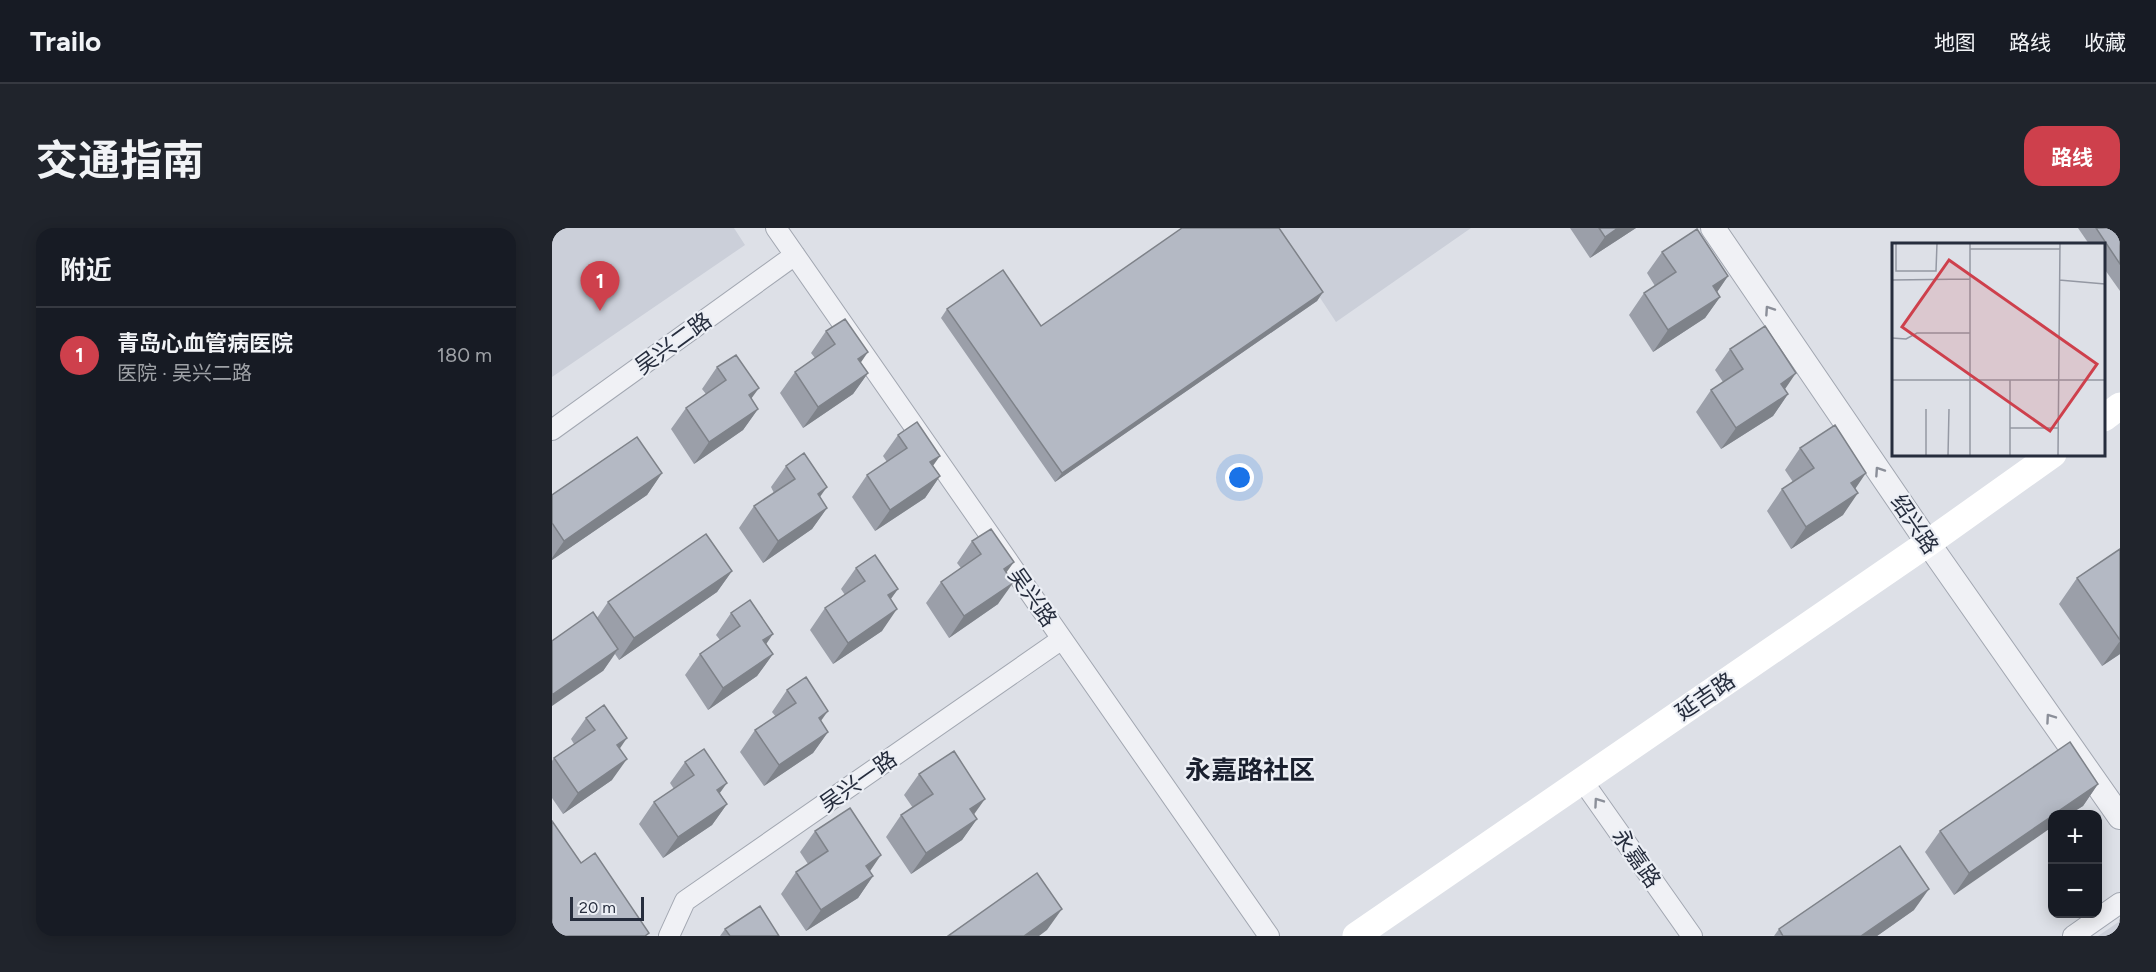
<!DOCTYPE html>
<html lang="zh">
<meta charset="utf-8">
<style>
:root{--surface:#171b24;--page:#20242c;--text:#f1f3f6;--muted:#9ea1a6;--line:#363941;--accent:#ce404c}
body{margin:0;font-family:Figtree,"Noto Sans SC",sans-serif;background:var(--page);color:var(--text)}
.controls{position:absolute;right:18px;bottom:18px;display:grid;overflow:hidden;border-radius:12px;box-shadow:0 3px 15px #0003}
.controls button{width:54px;height:54px;display:grid;place-items:center;padding:0;border:0;border-bottom:2px solid var(--line);background:var(--surface);color:var(--text);font:30px sans-serif}
.scale{position:absolute;left:18px;bottom:15px;width:74px;box-sizing:border-box;padding-left:6px;border:3px solid #262d3d;border-top:0;font-size:16px;line-height:21px;white-space:nowrap;color:#262d3d;-webkit-text-stroke:4px #eceff5;paint-order:stroke}
.you{position:absolute;left:688px;top:250px;width:21px;height:21px;margin:-15px;border:4px solid #fff;border-radius:50%;background:#1a73e8;box-shadow:0 0 0 9px #1a73e833}
.badge{display:grid;place-items:center;width:39px;height:39px;border-radius:50%;background:var(--accent);color:#fff;font-size:20px;font-weight:700}
.pin{position:absolute;translate:-50% -50px;filter:drop-shadow(0 2px 3px #0008)}
.pin::after{content:'';position:absolute;top:32px;width:21px;height:18px;background:inherit;clip-path:polygon(0 0,100% 0,50% 100%)}
.list{margin:0;padding:0;list-style:none}
h2{display:flex;justify-content:space-between;align-items:center;height:78px;margin:0;padding:0 24px;font-size:26px}
h2 small{font-size:20px;font-weight:400;color:var(--muted)}
.list li{display:grid;grid-template-columns:39px 1fr auto;gap:18px;align-items:center;box-sizing:border-box;height:96px;padding:0 24px;border-top:2px solid var(--line)}
.list b{display:block;font-size:22px;white-space:nowrap}
.list p{margin:0;font-size:20px;white-space:nowrap;color:var(--muted)}
.list em{font-size:20px;font-style:normal;color:var(--muted)}
.map{position:relative;flex:none;width:1568px;height:708px;overflow:hidden;border-radius:18px}
header{display:flex;align-items:center;gap:36px;box-sizing:border-box;height:84px;padding:0 30px;background:var(--surface);border-bottom:2px solid var(--line)}
header strong{font-size:28px}
nav{display:flex;gap:33px;margin-inline-start:auto;font-size:21px}
.intro{display:flex;align-items:center;justify-content:space-between;box-sizing:border-box;height:144px;padding:0 36px}
h1{margin:0;font-size:42px}
.button{padding:15px 27px;border-radius:18px;background:var(--accent);color:#fff;font-size:21px;font-weight:700}
main{display:flex;gap:36px;padding:0 36px}
aside{flex:1;background:var(--surface);border-radius:18px;box-shadow:0 3px 15px #0003}
.map>svg:first-child{display:block}
.built{fill:#cbcfd9}
.lines{fill:none;stroke-linecap:round;stroke-linejoin:round}
.minor-casing{stroke:#a2a7b1;stroke-width:22}
.tertiary-casing{stroke:#a2a7b1;stroke-width:26}
.minor{stroke:#f0f1f5;stroke-width:20}
.tertiary{stroke:#f0f1f5;stroke-width:24}
.secondary{stroke:#fff;stroke-width:27}
.wall{fill:#9b9fa9}
.shaded-wall{fill:#7e8289}
.building{fill:#b4b9c4;stroke:#7e8289;stroke-width:1.5}
.oneway{stroke:#8b8f99}
.labels{text-anchor:middle;stroke-width:4.5;stroke-linejoin:round;paint-order:stroke}
.street-label{font-size:22px;fill:#262d3d;stroke:#eceff5}
.quarter-label{font-size:26px;font-weight:bold;fill:#191f2e;stroke:#eceff5}
.inset-road{fill:none;stroke:#9498a3;stroke-width:1.5}
.view{fill:#ce404c;fill-opacity:0.15;stroke:#ce404c;stroke-width:3}
.inset-edge{fill:none;stroke:#262d3d;stroke-width:3}
</style>
<header>
<strong>Trailo</strong>
<nav><a>地图</a><a>路线</a><a>收藏</a></nav>
</header>
<div class="intro"><h1>交通指南</h1><a class="button">路线</a></div>
<main>
<aside>
<h2>附近<small></small></h2>
<ul class="list">
<li><span class="badge">1</span><div><b>青岛心血管病医院</b><p>医院 · 吴兴二路</p></div><em>180 m</em></li>
</ul>
</aside>
<div class="map">
<svg width="1568" height="708" viewBox="0 0 1568 708">
<rect width="100%" height="100%" fill="#dde0e7"/>
<path class="built" d="M0 0H182L193 17 0 149Z
M722 0H919L784 94Z
M1568 693V708H1546Z"/>
<g class="lines">
<defs>
<path id="minor" d="M224 0 717 708
M0 202 243 27
M1030 552 1140 708
M117 708 133 673 510 411
M1521 708 1568 675"/>
<path id="tertiary" d="M1161 0 1376 315 1568 589"/>
</defs>
<use href="#minor" class="minor-casing"/>
<use href="#tertiary" class="tertiary-casing"/>
<use href="#minor" class="minor"/>
<use href="#tertiary" class="tertiary"/>
<path class="secondary" d="M1552 190 1568 178
M804 708 1376 315 1501 226"/>
</g>
<path class="wall" d="M1018 0H1084L1038 30Z
M1526 0H1568V63L1551 39V16H1537Z
M1110 24 1176 48 1165 64 1168 69 1153 90 1101 124 1077 87 1092 65 1103 58 1095 45Z
M771 64 765 73 503 254 389 90 395 81 489 98Z
M274 103 309 135 316 145 301 166 251 200 228 165 243 144 263 130 259 125Z
M1178 121 1233 161 1236 166 1221 188 1169 221 1144 184 1159 162 1171 154 1163 142Z
M165 139 199 171 206 181 191 202 142 236 119 201 134 180 154 166 150 161Z
M346 207 381 238 388 248 373 270 323 303 300 269 315 247 335 234 331 228Z
M1248 220 1303 261 1291 287 1239 321 1215 283 1230 261 1241 254 1233 242Z
M234 238 268 269 275 280 260 301 211 335 187 300 202 278 222 265 219 259Z
M110 245 95 267 0 332V267Z
M420 313 454 344 446 376 397 410 374 375 389 354 409 340 405 335Z
M1568 321V426L1550 438 1507 376 1525 350Z
M304 340 346 361 338 371 330 403 281 436 258 402 273 380 293 367 289 361Z
M180 343 165 364 67 432 63 426 51 443 45 390 56 374Z
M179 385 214 416 221 426 205 448 156 482 133 447 148 426 168 412 164 407Z
M235 462 269 493 276 504 261 525 212 558 188 524 203 502 224 489 220 484Z
M34 490 68 521 60 552 11 586 0 570V533L2 530 22 516 19 511Z
M133 534 168 565 175 576 160 597 111 630 87 596 102 574 122 561 118 555Z
M367 546 422 587 425 591 410 612 359 646 334 609 349 587 361 580 352 567Z
M1546 556 1531 578 1518 586H1500L1402 667 1373 624 1388 603Z
M263 603 317 644 321 648 306 670 254 703 229 666 244 644 256 636 248 624Z
M1362 682 1325 708H1222L1227 701Z
M173 701 227 708H168Z"/>
<path class="shaded-wall" d="M1066 0H1084L1038 30 1053 9Z
M1176 48 1161 70V58Z
M771 64 765 73 503 254 510 245Z
M1168 69 1153 90 1101 124 1116 102Z
M316 124 301 146 306 131Z
M316 145 301 166 251 200 266 179Z
M1244 145 1229 167V156Z
M207 160 191 182 197 167Z
M1236 166 1221 188 1169 221 1184 200Z
M206 181 191 202 142 236 157 214Z
M388 228 373 249 378 234Z
M110 245 95 267 0 332V330L12 313Z
M1314 245 1299 267V255Z
M388 248 373 270 323 303 338 282Z
M275 259 260 280 266 266Z
M1306 265 1291 287 1239 321 1254 299Z
M275 280 260 301 211 335 226 313Z
M462 334 446 356 452 341Z
M180 343 165 364 67 432 82 410Z
M461 355 446 376 397 410 412 388Z
M346 361 331 382 336 367Z
M345 381 330 403 281 436 296 415Z
M221 406 206 428 211 412Z
M1568 413V426L1550 438Z
M66 421 51 443 0 478V467Z
M221 426 205 448 156 482 171 460Z
M276 483 261 504 267 490Z
M276 504 261 525 212 558 227 537Z
M75 510 60 532 65 517Z
M75 531 60 552 11 586 26 565Z
M175 555 160 576 165 562Z
M1546 556 1531 578 1518 586H1502Z
M433 571 418 592V581Z
M175 576 160 597 111 630 126 609Z
M1500 588V599L1402 667 1417 645Z
M425 591 410 612 359 646 374 625Z
M329 627 314 649V638Z
M321 648 306 670 254 703 269 682Z
M1377 661 1362 682 1325 708H1309Z
M510 681 495 702 487 708H472Z"/>
<path class="building" d="M630 0H727L771 64 510 245 395 81 451 42 489 98Z
M1047 0H1066L1053 9Z
M1544 0H1568V36Z
M1145 1 1176 48 1161 58 1168 69 1116 102 1092 65 1124 44 1110 24Z
M293 91 316 124 306 131 316 145 266 179 243 144 283 116 274 103Z
M1213 98 1244 145 1229 156 1236 166 1184 200 1159 162 1191 141 1178 121Z
M184 127 207 160 197 167 206 181 157 214 134 180 174 152 165 139Z
M365 194 388 228 378 234 388 248 338 282 315 247 355 220 346 207Z
M1283 197 1314 245 1299 255 1306 265 1254 299 1230 261 1262 240 1248 220Z
M85 209 110 245 12 313 0 295V267Z
M252 225 275 259 266 266 275 280 226 313 202 278 243 251 234 238Z
M439 301 462 334 452 341 461 355 412 388 389 354 429 326 420 313Z
M154 306 180 343 82 410 56 374Z
M1568 321V412L1525 350Z
M323 327 346 361 336 367 345 381 296 415 273 380 313 353 304 340Z
M198 372 221 406 211 412 221 426 171 460 148 426 188 398 179 385Z
M41 384 66 421 0 467V413Z
M254 449 276 483 267 490 276 504 227 537 203 502 244 475 235 462Z
M52 477 75 510 65 517 75 531 26 565 2 530 43 502 34 490Z
M1518 514 1546 556 1502 586H1500V588L1417 645 1388 603Z
M152 521 175 555 165 562 175 576 126 609 102 574 142 547 133 534Z
M402 523 433 571 418 581 425 591 374 625 349 587 381 566 367 546Z
M298 580 329 627 314 638 321 648 269 682 244 644 276 623 263 603Z
M0 593 29 635 43 625 97 705 93 708H0Z
M1348 618 1377 661 1309 708H1231L1227 701Z
M485 645 510 681 472 708H396Z
M208 678 227 708H178L173 701Z"/>
<defs><path id="oneway-chevron" d="M-2-3.5L2.5 0L-2 3.5" fill="none" stroke-width="1.6" stroke-linecap="round" stroke-linejoin="round" transform="scale(1.5)"/></defs>
<g class="oneway">
<use href="#oneway-chevron" transform="translate(1217 82) rotate(-124)"/>
<use href="#oneway-chevron" transform="translate(1327 243) rotate(-124)"/>
<use href="#oneway-chevron" transform="translate(1498 490) rotate(-125)"/>
<use href="#oneway-chevron" transform="translate(1046 574) rotate(-125)"/>
</g>
<g class="labels">
<g class="street-label">
<text transform="translate(121 115) rotate(-36)" y="8">吴兴二路</text>
<text transform="translate(1363 296) rotate(56)" y="8">绍兴路</text>
<text transform="translate(481 369) rotate(55)" y="8">吴兴路</text>
<text transform="translate(1153 468) rotate(-34)" y="8">延吉路</text>
<text transform="translate(306 553) rotate(-35)" y="8">吴兴一路</text>
<text transform="translate(1085 630) rotate(55)" y="8">永嘉路</text>
</g>
<g class="quarter-label">
<text x="698" y="551">永嘉路社区</text>
</g>
</g>
<g transform="translate(1340 15)">
<rect width="213" height="213" fill="#dde0e7"/>
<path class="inset-road" d="M4 0V28H44L45 0M78 6H168M0 37 78 36M167 37 213 41M0 95 14 96 25 90H78M0 137H213M118 137V213M34 166V213M118 185H166M56 213 57 166M78 213V0M166 213 168 0"/>
<path class="view" d="M57 17 205 121 158 188 10 84Z"/>
<rect width="213" height="213" class="inset-edge"/>
</g>
</svg>
<div class="controls">
<button>+</button>
<button>−</button>
</div>
<div class="scale">20 m</div>
<div class="you"></div>
<div class="pin badge" style="left:48px;top:83px">1</div>
</div>
</main>
